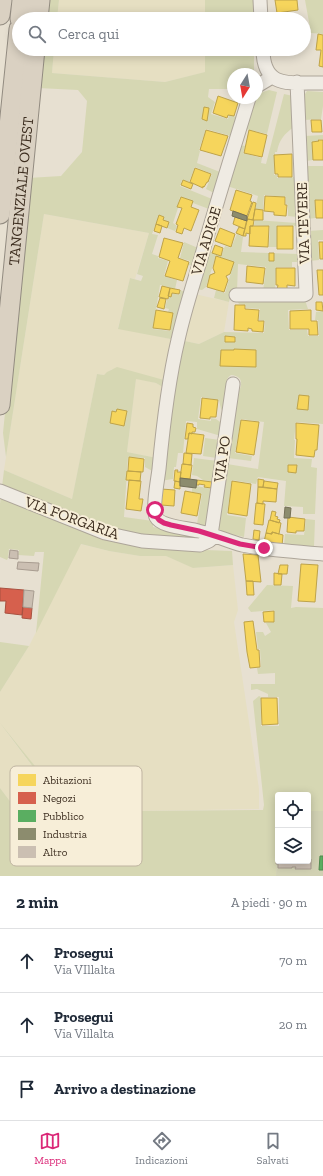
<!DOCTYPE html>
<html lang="it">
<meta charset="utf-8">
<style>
:root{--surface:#fff;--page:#f6f6f7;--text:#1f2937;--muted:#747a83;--line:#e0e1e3;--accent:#db2777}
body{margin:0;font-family:"Zilla Slab",serif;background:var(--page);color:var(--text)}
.controls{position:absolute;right:12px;bottom:12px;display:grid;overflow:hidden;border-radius:4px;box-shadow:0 2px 10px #0003}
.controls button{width:36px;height:36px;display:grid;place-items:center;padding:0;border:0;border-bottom:1px solid var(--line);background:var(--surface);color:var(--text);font:20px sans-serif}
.compass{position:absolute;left:227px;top:68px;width:36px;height:36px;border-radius:50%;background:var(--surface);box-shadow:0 2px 10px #0003;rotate:191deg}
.stop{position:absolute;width:12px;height:12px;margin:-9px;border:3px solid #db2777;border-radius:50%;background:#fff}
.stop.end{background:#db2777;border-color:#fff;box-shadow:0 1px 4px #0008}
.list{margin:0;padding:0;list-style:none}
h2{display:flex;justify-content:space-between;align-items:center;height:52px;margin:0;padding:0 16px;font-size:17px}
h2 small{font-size:13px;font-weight:400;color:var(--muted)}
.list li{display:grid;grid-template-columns:26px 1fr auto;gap:12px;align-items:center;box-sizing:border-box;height:64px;padding:0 16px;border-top:1px solid var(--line)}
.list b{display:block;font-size:15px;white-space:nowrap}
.list p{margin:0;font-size:13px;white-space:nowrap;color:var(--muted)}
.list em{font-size:13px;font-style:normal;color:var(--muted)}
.icon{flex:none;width:22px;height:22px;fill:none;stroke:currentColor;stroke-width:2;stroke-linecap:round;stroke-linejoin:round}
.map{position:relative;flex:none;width:323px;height:876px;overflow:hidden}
.search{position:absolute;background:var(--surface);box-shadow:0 2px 10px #0003;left:12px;right:12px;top:12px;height:44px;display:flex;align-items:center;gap:10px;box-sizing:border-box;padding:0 14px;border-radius:22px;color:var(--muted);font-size:15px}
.sheet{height:244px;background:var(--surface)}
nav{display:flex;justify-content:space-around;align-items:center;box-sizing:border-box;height:56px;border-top:1px solid var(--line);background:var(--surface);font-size:11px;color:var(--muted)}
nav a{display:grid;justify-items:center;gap:2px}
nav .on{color:var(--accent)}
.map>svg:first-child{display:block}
.farmland{fill:#e6dfc2}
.green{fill:#d6d7b3}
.cemetery{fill:#d1d1b3}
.homes{fill:#f6d55c;stroke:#bea34a}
.shops{fill:#d6604d;stroke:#a85140}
.public{fill:#5aae61;stroke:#51884e}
.industry{fill:#8c8c6e;stroke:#747057}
.building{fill:#cbbfb2;stroke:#a89c90}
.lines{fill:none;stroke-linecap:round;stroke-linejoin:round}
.minor-casing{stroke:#ada599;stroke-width:15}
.highway-casing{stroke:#928b80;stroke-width:21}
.minor{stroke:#efebe3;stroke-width:13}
.highway{stroke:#dad1c2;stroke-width:19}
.route{stroke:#db2777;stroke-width:5}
.labels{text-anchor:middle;stroke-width:4;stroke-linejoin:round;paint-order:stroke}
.street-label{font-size:15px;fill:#3d2e20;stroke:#f7eed8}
.key{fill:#f7eed8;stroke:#bfb4a1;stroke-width:1}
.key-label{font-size:11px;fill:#3d2e20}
</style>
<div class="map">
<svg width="323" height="876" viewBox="0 0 323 876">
<rect width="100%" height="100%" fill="#e7e0d1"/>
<path class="farmland" d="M59 0H205V19H57Z
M54 49H205L206 72 165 82 52 73Z
M44 214 149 233 135 279 130 278 118 328 176 340 164 380 112 369 104 375 97 374 72 499 4 470Z
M195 294 229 302 224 332 199 344 180 340Z
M136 378 156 383 166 389 157 458 127 452Z
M80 544 109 551 140 556H166L194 568 233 565 238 610 234 622 259 789V809L133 811 125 816 122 823 100 846 1 725 64 808 33 833 0 788V692L29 646Z"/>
<path class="green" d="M46 0H59L57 19H44Z
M205 0H254L255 19H205Z
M305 0H323V34L311 33Z
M42 49H54L52 73 165 82 205 72V49H251L254 56V74H233V89H209L208 97 215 102 211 114 228 119 229 115 237 117 231 136 206 129 199 150 200 151 197 163 220 172 214 193 206 189 212 174 195 167 189 182 182 180 180 186 212 199 209 209 193 203V201L180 197 177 207 178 208 173 223 177 226 175 231 167 228 169 222 163 220 164 217 159 215 152 234 158 235 152 254 158 256V258L168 261 164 276 177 280 175 289 160 285 153 329 170 331 173 313 168 312 169 309 165 308 167 300H168L169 297H171L172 293 179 295 180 290 187 293 176 340 118 329 130 278 141 281 143 276 137 274 149 233 44 214 6 457 3 433 28 178 61 176 82 152 87 101 78 90 38 88Z
M269 90 277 92 267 134 245 129 255 98H257V95L263 92Z
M307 91 323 92V106L321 119 304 120 303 97Z
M284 94 293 96 294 127C284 134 279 140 277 152H275L274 175H277V178L296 177 297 217 288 216V205L286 204V197L264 195 263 210 255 209 258 196 227 186 240 145 245 146 243 153 262 158 261 163 266 164Z
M323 135V139H318V141L312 142 313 160 306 161 305 136Z
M306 166H323V199L315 200V218L308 219Z
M255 220 297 223V226L277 225V247H269L270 226 254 225Z
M323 230V240H318L319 260 309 261 308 231Z
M237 234 243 237 241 252 298 254 299 262H292V267H276L275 292H263L266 267 238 264 237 291H232L229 302 214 298 216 290 225 293 234 262 216 256 206 287 202 290 196 289 207 251 221 256 225 246 231 248Z
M184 242 198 248 193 266 189 265 190 261 180 258Z
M236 299 305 300 308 309 288 310 289 330H307L308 336H319L318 320H315L316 312 323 311V424L296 422 294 440H295L294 458 312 459 311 467 317 468 315 514H303V507L284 506 286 481 258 477 256 484 232 480 227 515 246 518 244 537 218 531 227 464 258 469 264 422 241 419 235 453 252 456 251 461 228 458 238 393C243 384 243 376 231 375 224 380 227 385 227 393 227 399 225 407 224 413L221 409 219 400 201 397 198 419 211 421V418L216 419 223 424 221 436 197 429V422L186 421 183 453H178L176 467H174L173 479 160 481 180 340 199 344 224 332 264 333 265 321 259 320 260 309 246 308V305L239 304Z
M117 367 164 380 166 389 156 383 136 379 127 452 157 458 156 473 145 467V458L128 457 124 517 153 521V527L199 538 196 541 143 537 106 529 2 487 4 470 72 499 97 374 104 375 107 372Z
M205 438 220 440 217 458 203 456Z
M194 458 217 461 214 482 203 480 197 476 192 475Z
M196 486 212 489 207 527 197 524 202 494 192 492V488H196Z
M1 494 58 517 179 549 232 551 233 565 193 568 166 556H140L109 551 81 544 36 633 44 552H35L34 556 18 555 19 550 9 549 8 558 7 560 0 557V504Z
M306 519 315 520 314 547 284 545 285 534 304 535Z
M267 585 293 586 291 608 296 607 323 608V811H308V795H278L276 876H0V788L33 832 64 808 0 723 100 846 122 823 125 816 133 811 263 810 264 805 253 701 259 696 261 697V726H279V697H268V694L257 689 251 690V684H275V673L258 674 257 668 261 667 260 649H258L256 632H263L265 636 271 632 266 623 274 622V610L251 612 248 608Z
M0 642 29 646 0 692Z"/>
<path class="cemetery" d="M278 810V861H308V811H323V876H276Z"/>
<path class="homes" d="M275 0H297L298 10 277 13Z
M318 34 323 35V67L319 66 321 50H316Z
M218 96 238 103 234 116 228 115 227 118 213 113Z
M204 107 209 108 207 121 202 119Z
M311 120H321L322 132H312Z
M206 130 228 136 221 156 200 150Z
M249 130 267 135 262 157 244 153Z
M318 140H323V160H313L312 142 319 141Z
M292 154V177H278V174H275L274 155Z
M195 168 211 174 208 182H207L204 187 203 186V188L190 182Z
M183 180 193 184 191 189 181 185Z
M236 190 252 195 250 201 252 202 247 216 230 210Z
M265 196 285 197V205H287L286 216 274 215V212L264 211Z
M181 197 193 201 191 207 199 210 191 231 184 228 182 234 176 232 178 225 176 224 182 208 177 207Z
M315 200H323V218H316Z
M253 202 256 203 253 220 247 219Z
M255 209 263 210V220H253Z
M159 215 164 217 163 220 169 222 167 228 156 224Z
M235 217 247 221 245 229 233 224Z
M247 219 254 220 253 226H250V234L246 233V236H243Z
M156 224 162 226 160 233 154 231Z
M250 226H269L268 247 249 246Z
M277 226H293V249H277Z
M239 227 245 229 243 236 236 233Z
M220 228 235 234 231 247 215 241Z
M164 238 183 243 178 258 189 262 183 281 165 276 170 261 159 257Z
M319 242H323V259H320Z
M215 245 223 248 221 256 212 253Z
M269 253H274V261H269Z
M216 256 234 262 230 274 226 276 228 280 224 292 207 287 210 275 215 273 213 268Z
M247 266 265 268 263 284 246 282Z
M276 268H295V286L287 285V290H277L278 285H276Z
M317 270H323V295H319Z
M162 286 170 288 168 299 159 297Z
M170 288 180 290 179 294 172 293 171 297 168 296Z
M160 298 166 299 164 309 157 307Z
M316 302H322L323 311 316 310Z
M235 305H245V309L259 310 258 321H264L263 332 252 331V329L248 328V331L234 330Z
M156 310 173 313 170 330 153 328Z
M311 310V321H317L318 335H309V329H290V311Z
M225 336 235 337V342H225Z
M234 349 256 350V367L220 366 221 350H234Z
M299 395 309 396 308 410 297 409Z
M202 398 218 400 216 417H210V419L200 418Z
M117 409 127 411 124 426 110 423 112 411 116 412Z
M241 420 259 422 254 455 236 452Z
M187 423 193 424V427L196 428 195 432H192V434L189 433 188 439H185Z
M296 423 319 425 317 450H315L314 457 296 455 297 439H296Z
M189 433 204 435 201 454 186 453Z
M184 453 192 454 191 465 183 464Z
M129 457 144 459 143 472 128 471Z
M182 464 192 465 190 479 180 478Z
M288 465H297L296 473 288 472Z
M175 470H178L177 472H181L180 482 174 481Z
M127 471 141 472 140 481 126 480Z
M258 479 264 480 263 487H258Z
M129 480 141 481 139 499H143L141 511 126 509Z
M197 480 212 482 211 488 204 487 205 485 199 484V485H196Z
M175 481 180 482V489L174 488Z
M232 481 251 484 247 516 228 513Z
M264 481 278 483 277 489 263 487Z
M258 487 277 489 276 502 263 501V504L257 503Z
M161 489 175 490 174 506 161 505Z
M185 491 201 494 197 516 181 513Z
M256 503 265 504 263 525 254 524Z
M272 511 276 512 275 516 278 517 277 519 280 520 279 523 270 520Z
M288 517 305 519 304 531H296V533L287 532Z
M269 520 281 523 279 534 272 532V534L266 533Z
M254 530 260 531 259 540 253 539Z
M272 532 283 535 282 546 264 542 266 533 272 534Z
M243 554 258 555 261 582 246 581Z
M301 564 318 565 315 602 298 601Z
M280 565H288L287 574H278Z
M274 573 282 574 281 585H274Z
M246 581H253L254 595H247Z
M274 611V622H264L263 612Z
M253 621 257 650H259L260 667 250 668 247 652 244 622Z
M261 698H277L278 724 262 725Z"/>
<path class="shops" d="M0 588 24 590 22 615 5 613 6 601H0Z
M23 607 32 608 31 619 22 618Z"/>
<path class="public" d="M320 856H323V870H319Z"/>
<path class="industry" d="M233 211 247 216V221L232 216Z
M180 478 197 480 196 488 180 486Z
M285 507 291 508 290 518H284Z"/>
<path class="building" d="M10 550 18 551V559L9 558Z
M18 562 39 563 38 571 17 569Z
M24 590 34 591 32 608 23 607Z
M277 858H278V861H308V859H311V869H295L296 867H292V868H278V864H276Z"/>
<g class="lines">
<defs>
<path id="minor" d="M260 0 261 19
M263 49C263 91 293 82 323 83
M257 86 272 77
M249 98C233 151 216 204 201 258 193 285 184 312 178 340 168 382 163 426 159 469 158 478 152 509 156 517 161 527 188 528 198 531 213 534 227 541 242 545 268 550 296 552 323 554
M236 295H304L306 294V292L297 82
M0 491 105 533 142 541 200 545 209 541 215 536
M211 535 233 384"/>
<g id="highway">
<path d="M0 15 2 0"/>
<path d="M20 19 22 0"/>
<path d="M38 19 40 0"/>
<path d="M0 214 19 29"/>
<path id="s1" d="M0 405 35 49"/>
</g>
</defs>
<use href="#minor" class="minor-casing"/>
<use href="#highway" class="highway-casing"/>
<use href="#minor" class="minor"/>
<use href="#highway" class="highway"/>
</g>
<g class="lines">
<path class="route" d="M155 510 156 516 159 520 164 523 171 525 199 531 240 544 264 548"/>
</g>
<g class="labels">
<g class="street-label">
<text dy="5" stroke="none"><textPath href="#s1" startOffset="215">TANGENZIALE OVEST</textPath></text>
<text transform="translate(303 223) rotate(-92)" y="5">VIA TEVERE</text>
<text transform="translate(206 241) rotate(-73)" y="5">VIA ADIGE</text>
<text transform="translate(222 459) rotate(-82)" y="5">VIA PO</text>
<text transform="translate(72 518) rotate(20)" y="5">VIA FORGARIA</text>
</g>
</g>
<rect x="10" y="766" width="132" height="100" rx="6" class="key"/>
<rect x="18" y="774" width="18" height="12" fill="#f6d55c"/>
<rect x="18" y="792" width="18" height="12" fill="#d6604d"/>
<rect x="18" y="810" width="18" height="12" fill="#5aae61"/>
<rect x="18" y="828" width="18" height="12" fill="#8c8c6e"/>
<rect x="18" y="846" width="18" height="12" fill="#cbbfb2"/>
<g class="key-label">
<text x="43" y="784">Abitazioni</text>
<text x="43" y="802">Negozi</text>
<text x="43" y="820">Pubblico</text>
<text x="43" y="838">Industria</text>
<text x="43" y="856">Altro</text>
</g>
</svg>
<div class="controls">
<button><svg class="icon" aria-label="locate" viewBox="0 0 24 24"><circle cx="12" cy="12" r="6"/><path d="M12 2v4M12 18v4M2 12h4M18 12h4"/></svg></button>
<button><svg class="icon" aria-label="layers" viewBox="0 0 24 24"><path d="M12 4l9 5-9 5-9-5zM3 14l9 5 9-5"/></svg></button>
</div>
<svg class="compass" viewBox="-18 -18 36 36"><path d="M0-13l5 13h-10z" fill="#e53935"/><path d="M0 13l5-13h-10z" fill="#747a83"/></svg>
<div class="stop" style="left:155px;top:510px"></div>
<div class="stop end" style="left:264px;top:548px"></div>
<div class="search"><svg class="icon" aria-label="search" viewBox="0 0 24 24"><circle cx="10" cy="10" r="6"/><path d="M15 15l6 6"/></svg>Cerca qui</div>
</div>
<section class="sheet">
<h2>2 min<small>A piedi · 90 m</small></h2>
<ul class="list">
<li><svg class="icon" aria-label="ahead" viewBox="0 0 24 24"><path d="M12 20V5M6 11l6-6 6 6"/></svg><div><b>Prosegui</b><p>Via VIllalta</p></div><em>70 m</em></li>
<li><svg class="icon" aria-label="ahead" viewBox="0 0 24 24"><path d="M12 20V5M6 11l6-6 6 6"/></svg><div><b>Prosegui</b><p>Via Villalta</p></div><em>20 m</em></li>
<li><svg class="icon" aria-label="arrive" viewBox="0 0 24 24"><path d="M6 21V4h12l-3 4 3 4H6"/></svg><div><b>Arrivo a destinazione</b></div></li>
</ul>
</section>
<nav>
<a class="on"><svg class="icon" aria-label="map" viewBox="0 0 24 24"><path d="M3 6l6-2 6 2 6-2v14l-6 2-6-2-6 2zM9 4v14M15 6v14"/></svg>Mappa</a>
<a><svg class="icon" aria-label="directions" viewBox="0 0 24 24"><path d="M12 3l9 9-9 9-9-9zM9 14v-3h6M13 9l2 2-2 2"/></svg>Indicazioni</a>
<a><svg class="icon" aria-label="saved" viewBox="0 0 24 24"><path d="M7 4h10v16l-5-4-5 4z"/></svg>Salvati</a>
</nav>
